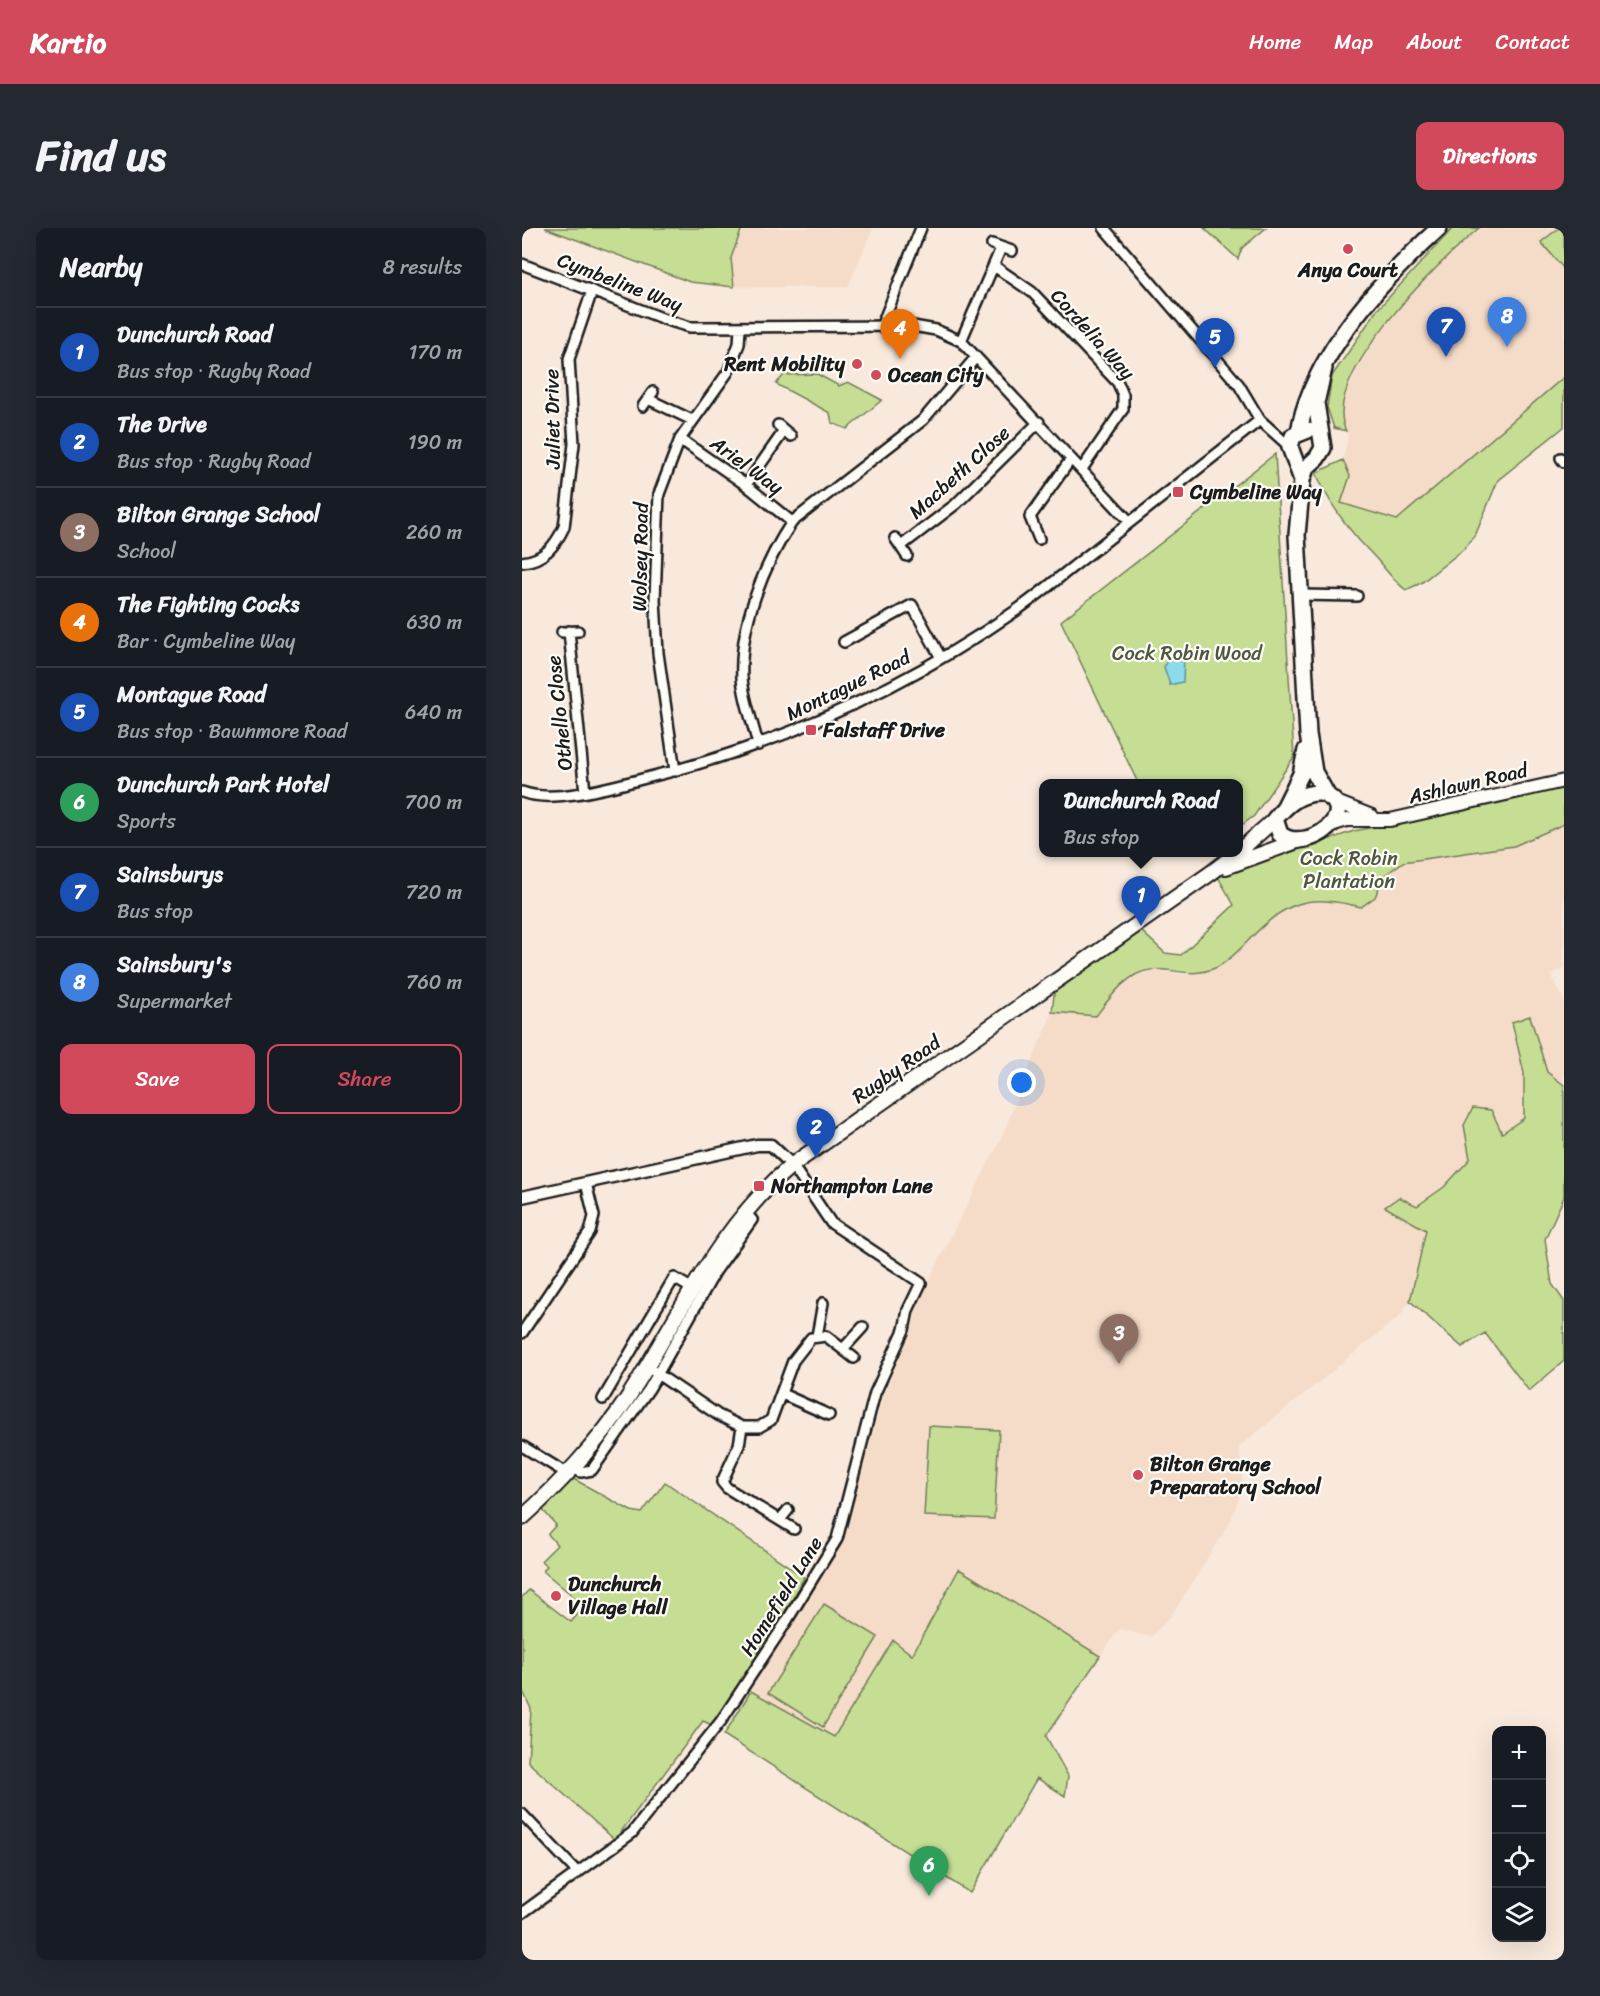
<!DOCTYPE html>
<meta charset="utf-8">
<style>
:root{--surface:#171b24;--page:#242831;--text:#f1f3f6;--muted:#9ea1a6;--line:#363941;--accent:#d1495b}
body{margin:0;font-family:Sriracha,sans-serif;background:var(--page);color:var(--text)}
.controls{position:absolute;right:18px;bottom:18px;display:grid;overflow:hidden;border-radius:12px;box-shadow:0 6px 24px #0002}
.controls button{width:54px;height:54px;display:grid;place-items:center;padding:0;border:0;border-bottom:2px solid var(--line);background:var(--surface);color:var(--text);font:30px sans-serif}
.you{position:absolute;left:500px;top:855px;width:21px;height:21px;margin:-15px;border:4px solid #fff;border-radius:50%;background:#1a73e8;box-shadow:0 0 0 9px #1a73e833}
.badge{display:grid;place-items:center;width:39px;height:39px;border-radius:50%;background:var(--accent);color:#fff;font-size:20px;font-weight:700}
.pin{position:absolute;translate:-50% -50px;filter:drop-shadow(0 2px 3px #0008)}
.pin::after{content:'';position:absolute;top:32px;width:21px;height:18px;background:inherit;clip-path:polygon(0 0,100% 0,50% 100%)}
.popup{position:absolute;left:517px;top:551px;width:204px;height:78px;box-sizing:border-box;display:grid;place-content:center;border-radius:12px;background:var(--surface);filter:drop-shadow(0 2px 4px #0005);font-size:20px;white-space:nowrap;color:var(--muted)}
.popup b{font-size:22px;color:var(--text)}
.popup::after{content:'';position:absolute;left:50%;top:100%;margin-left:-12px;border:12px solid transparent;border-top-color:var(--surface)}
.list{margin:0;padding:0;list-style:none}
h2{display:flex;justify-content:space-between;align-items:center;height:78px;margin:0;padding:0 24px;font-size:26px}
h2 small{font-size:20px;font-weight:400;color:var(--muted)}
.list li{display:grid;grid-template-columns:39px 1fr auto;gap:18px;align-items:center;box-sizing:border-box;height:90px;padding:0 24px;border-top:2px solid var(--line)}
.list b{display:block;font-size:22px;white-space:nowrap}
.list p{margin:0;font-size:20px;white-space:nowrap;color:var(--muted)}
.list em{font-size:20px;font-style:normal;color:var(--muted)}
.actions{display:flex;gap:12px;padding:18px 24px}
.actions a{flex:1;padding:14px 0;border:2px solid var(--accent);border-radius:12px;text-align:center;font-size:21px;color:var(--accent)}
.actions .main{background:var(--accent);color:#fff}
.icon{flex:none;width:33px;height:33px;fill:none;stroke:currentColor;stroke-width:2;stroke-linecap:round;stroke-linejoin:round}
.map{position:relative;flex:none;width:1042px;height:1732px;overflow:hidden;border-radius:12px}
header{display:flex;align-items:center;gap:36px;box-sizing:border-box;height:84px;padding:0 30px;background:var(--accent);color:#fff}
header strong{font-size:28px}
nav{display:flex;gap:33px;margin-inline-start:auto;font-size:21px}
.intro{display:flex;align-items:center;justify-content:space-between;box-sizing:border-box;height:144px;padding:0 36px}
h1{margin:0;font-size:42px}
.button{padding:15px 27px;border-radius:12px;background:var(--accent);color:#fff;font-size:21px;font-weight:700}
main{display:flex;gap:36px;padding:0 36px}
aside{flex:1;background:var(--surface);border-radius:12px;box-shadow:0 6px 24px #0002}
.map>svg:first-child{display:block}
.built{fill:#f5dcc9}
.green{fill:#c6de94;stroke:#717d58;stroke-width:1.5}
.water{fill:#8ddaeb;stroke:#608e98;stroke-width:1.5}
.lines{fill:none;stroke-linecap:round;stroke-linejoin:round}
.minor-casing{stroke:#1c1c1c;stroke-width:14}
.tertiary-casing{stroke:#1c1c1c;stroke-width:15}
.secondary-casing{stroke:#1c1c1c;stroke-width:16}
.primary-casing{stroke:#1c1c1c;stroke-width:18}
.trunk-casing{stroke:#1c1c1c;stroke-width:20}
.minor{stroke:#fdfcf7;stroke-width:9}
.tertiary{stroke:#fdfcf7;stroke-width:10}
.secondary{stroke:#fdfcf7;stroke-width:12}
.primary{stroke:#fdfcf7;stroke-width:14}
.trunk{stroke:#fdfcf7;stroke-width:15}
.poi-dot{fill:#d1495b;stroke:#fdfcf7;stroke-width:2}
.labels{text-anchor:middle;stroke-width:4.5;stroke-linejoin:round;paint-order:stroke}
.poi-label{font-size:20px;font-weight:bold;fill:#1c1c1c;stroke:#fdfcf7;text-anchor:start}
.street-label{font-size:20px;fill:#1c1c1c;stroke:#fdfcf7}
.park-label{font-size:20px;fill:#4f5640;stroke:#fdfcf7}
</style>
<header>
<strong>Kartio</strong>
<nav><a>Home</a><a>Map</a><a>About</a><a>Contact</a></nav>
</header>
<div class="intro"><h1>Find us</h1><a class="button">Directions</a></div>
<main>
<aside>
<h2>Nearby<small>8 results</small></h2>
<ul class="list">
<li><span class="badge" style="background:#1a4fb4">1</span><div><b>Dunchurch Road</b><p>Bus stop · Rugby Road</p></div><em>170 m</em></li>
<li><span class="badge" style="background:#1a4fb4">2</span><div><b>The Drive</b><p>Bus stop · Rugby Road</p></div><em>190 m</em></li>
<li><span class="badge" style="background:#8d6e63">3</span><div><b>Bilton Grange School</b><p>School</p></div><em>260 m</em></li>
<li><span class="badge" style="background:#e8710a">4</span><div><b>The Fighting Cocks</b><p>Bar · Cymbeline Way</p></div><em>630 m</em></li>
<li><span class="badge" style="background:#1a4fb4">5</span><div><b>Montague Road</b><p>Bus stop · Bawnmore Road</p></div><em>640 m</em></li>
<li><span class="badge" style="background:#2e9e5b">6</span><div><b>Dunchurch Park Hotel</b><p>Sports</p></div><em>700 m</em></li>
<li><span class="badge" style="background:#1a4fb4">7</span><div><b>Sainsburys</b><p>Bus stop</p></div><em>720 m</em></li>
<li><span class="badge" style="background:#3f7fe0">8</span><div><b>Sainsbury's</b><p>Supermarket</p></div><em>760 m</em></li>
</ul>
<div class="actions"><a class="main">Save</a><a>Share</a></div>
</aside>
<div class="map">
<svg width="1042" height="1732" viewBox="0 0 1042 1732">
<rect width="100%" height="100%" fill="#f8e9dc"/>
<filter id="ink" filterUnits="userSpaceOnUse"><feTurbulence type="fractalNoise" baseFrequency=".0167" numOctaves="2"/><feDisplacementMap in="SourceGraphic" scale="12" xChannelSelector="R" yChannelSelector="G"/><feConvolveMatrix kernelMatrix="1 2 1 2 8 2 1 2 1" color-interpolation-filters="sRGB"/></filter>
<g filter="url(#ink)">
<path class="built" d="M23 0H351L326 59H212L168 54Z
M957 0H1037L1019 14 1042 41V149L874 293 819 275 828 248 821 232 826 207 818 192 821 174 836 139 875 80 925 27Z
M1042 596V740L1029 747 1042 772V857L1025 844 1008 788 990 794 1002 845V889L980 905 942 897 948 931 922 959 895 978 864 979 904 1001 888 1073 878 1088 717 1219 721 1260 708 1294 649 1388 629 1409 597 1401 524 1508 546 1548 543 1568 515 1550 448 1665 202 1507 319 1314 361 1169 389 1104 390 1086 479 910 530 784 574 788 590 766 609 750 629 742 668 747 717 723 749 688 772 675 812 673 839 679 853 669 862 648 881 634 992 618Z"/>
<path class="green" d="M23 0H220L209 30 212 59 168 54Z
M682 0H744L720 20 716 31Z
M931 0H957C918 33 797 149 824 203L812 200 805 179 810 148 855 82Z
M1037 0H1042V41L1019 14Z
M295 146 317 158 326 154 360 172 325 201 310 195 308 185 254 156 262 147Z
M1042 149V199L976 252 953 308 942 321 899 355 884 362C869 351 861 337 849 325 825 301 807 275 794 245L821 232 828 248 819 275 875 292Z
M753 226 772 529 732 588 717 599 716 556 616 555 539 393Z
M1042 556V596L992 618 881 634 862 648 853 669 839 679C784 665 763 674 725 714 716 723 704 736 693 740 666 751 652 739 629 742 605 744 587 771 574 788L530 784 533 759 617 701 643 725 659 727 712 677 696 649 832 603 969 576Z
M1008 788 1025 844 1042 857V969L1023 1011 1030 1056 1042 1073V1133L1007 1163 963 1105 940 1119 888 1073 904 1002 863 979 877 969 895 978 922 959 948 931 942 897 951 880 969 882 980 905 1002 890V845L990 794Z
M407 1198 477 1202 472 1291 402 1288Z
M50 1250 109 1283 120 1285 143 1254 282 1349 268 1377 192 1498 181 1493 93 1612 6 1534 9 1481 0 1461V1369L7 1362 49 1394 63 1378 21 1343 25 1338 19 1333 35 1317 26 1306 34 1297 20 1281Z
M437 1341 578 1428 524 1508 546 1548 543 1568 515 1550 448 1665 202 1507 229 1463 312 1509 371 1412 390 1427Z
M302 1376 356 1409 301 1499 246 1465Z"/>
<path class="water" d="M662 428 661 454 648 457 642 439 647 429Z"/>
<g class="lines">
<defs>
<path id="minor" d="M582 0 717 157 738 192 768 219
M470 16 490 23
M0 36 145 92 168 99 391 98 414 102 439 113 608 294
M472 38 510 64 596 155 601 167V181L560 241
M359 99 399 0
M439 113 479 20
M126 171 170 192
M121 178 131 164
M256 197 269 208
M158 211 224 257 270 294
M1039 230 1042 234
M224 257 262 203
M373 310 385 328
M517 311 508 289 549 231
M379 318 434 276 517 194
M0 334C22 332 33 318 42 299L52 216 47 131 70 63
M778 367 835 368
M47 403 63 564
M40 404 56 403
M322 414 390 377 419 430
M236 517C231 495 222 473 220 450 217 398 242 336 270 294L401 192 454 129
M153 543 136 425 133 372 137 266 158 211 206 144 217 116 218 100
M0 564C32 576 88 559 120 551 255 518 381 461 495 382 522 363 547 341 574 321 629 278 683 235 738 192
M0 1105 68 1004 72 988 64 955
M295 1108 301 1075
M321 1121 341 1099
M131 1143 196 1187 220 1199H237L249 1192 271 1133 289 1110 304 1108 332 1130
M260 1166 307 1187
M81 1171 152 1050 169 1060
M220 1199 217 1217 200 1254 205 1260 272 1301
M0 1218 44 1245
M49 1240 59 1244 70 1242 127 1161 193 1044 230 992 222 983
M258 1292 266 1282
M0 1586 56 1645
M0 1685 110 1605 199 1493 261 1399 315 1311 353 1165 382 1102 386 1082 399 1055 309 995 270 937"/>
<path id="tertiary" d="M0 969 235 917H249L270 937"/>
<path id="secondary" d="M812 573 850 588
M812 596 825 592H868L1042 553"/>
<path id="primary" d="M704 639 778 612
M0 1290C36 1258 79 1211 105 1171 157 1090 195 1000 270 937L689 645 715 625 753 591"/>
<path id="trunk" d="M802 140 794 175 801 220 795 230 784 240 780 252 775 307 786 506 792 544 805 567
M777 204C790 126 861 51 917 0
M780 252 768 219 771 208 786 202
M799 565C844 582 785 628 758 606L753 591C765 576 779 564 799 565Z
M763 578 779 546 784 522"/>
</defs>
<use href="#minor" class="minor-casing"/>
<use href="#tertiary" class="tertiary-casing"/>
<use href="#secondary" class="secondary-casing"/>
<use href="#primary" class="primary-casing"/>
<use href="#trunk" class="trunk-casing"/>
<use href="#minor" class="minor"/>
<use href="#tertiary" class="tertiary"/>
<use href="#secondary" class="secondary"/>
<use href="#primary" class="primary"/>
<use href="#trunk" class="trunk"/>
</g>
</g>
<g class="poi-dot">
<circle cx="826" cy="21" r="6"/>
<circle cx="335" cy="136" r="6"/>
<circle cx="354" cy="147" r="6"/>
<rect x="650" y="258" width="12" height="12" rx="3"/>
<rect x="283" y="496" width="12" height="12" rx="3"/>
<rect x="231" y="952" width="12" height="12" rx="3"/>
<circle cx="616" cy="1247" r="6"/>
<circle cx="34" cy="1368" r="6"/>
</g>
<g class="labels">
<g class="poi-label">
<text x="826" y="49" text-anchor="middle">Anya Court</text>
<text x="323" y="143" text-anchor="end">Rent Mobility</text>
<text x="366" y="154">Ocean City</text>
<text x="668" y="271">Cymbeline Way</text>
<text x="301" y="509">Falstaff Drive</text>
<text x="249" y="965">Northampton Lane</text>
<text x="628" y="1243">Bilton Grange<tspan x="628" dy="23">Preparatory School</tspan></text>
<text x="46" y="1363">Dunchurch<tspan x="46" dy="23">Village Hall</tspan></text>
</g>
<g class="street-label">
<text transform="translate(98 54) rotate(21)" y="7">Cymbeline Way</text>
<text transform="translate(571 106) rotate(48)" y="7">Cordelia Way</text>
<text transform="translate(30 191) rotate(-91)" y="7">Juliet Drive</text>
<text transform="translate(225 237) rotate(36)" y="7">Ariel Way</text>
<text transform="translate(437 244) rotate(-42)" y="7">Macbeth Close</text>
<text transform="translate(118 329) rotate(-89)" y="7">Wolsey Road</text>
<text transform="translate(326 457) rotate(-26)" y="7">Montague Road</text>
<text transform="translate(37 485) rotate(-96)" y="7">Othello Close</text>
<text transform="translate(946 555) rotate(-13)" y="7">Ashlawn Road</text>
<text transform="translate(374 841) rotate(-35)" y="7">Rugby Road</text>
<text transform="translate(259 1368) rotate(-58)" y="7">Homefield Lane</text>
</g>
<g class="park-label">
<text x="665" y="432">Cock Robin Wood</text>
<text x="827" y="637">Cock Robin<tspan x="827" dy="23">Plantation</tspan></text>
</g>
</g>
</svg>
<div class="controls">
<button>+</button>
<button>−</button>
<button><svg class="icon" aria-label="locate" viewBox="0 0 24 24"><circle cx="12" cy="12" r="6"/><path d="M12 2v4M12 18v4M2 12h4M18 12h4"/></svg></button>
<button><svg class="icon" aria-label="layers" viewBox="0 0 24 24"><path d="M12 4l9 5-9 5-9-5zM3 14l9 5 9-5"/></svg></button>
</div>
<div class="you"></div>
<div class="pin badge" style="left:619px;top:698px;background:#1a4fb4">1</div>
<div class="popup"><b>Dunchurch Road</b>Bus stop</div>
<div class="pin badge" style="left:294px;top:930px;background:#1a4fb4">2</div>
<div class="pin badge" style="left:597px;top:1136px;background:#8d6e63">3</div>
<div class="pin badge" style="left:378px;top:131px;background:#e8710a">4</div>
<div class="pin badge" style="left:693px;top:140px;background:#1a4fb4">5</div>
<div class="pin badge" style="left:407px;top:1668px;background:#2e9e5b">6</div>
<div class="pin badge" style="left:924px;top:129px;background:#1a4fb4">7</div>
<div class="pin badge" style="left:985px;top:119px;background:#3f7fe0">8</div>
</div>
</main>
